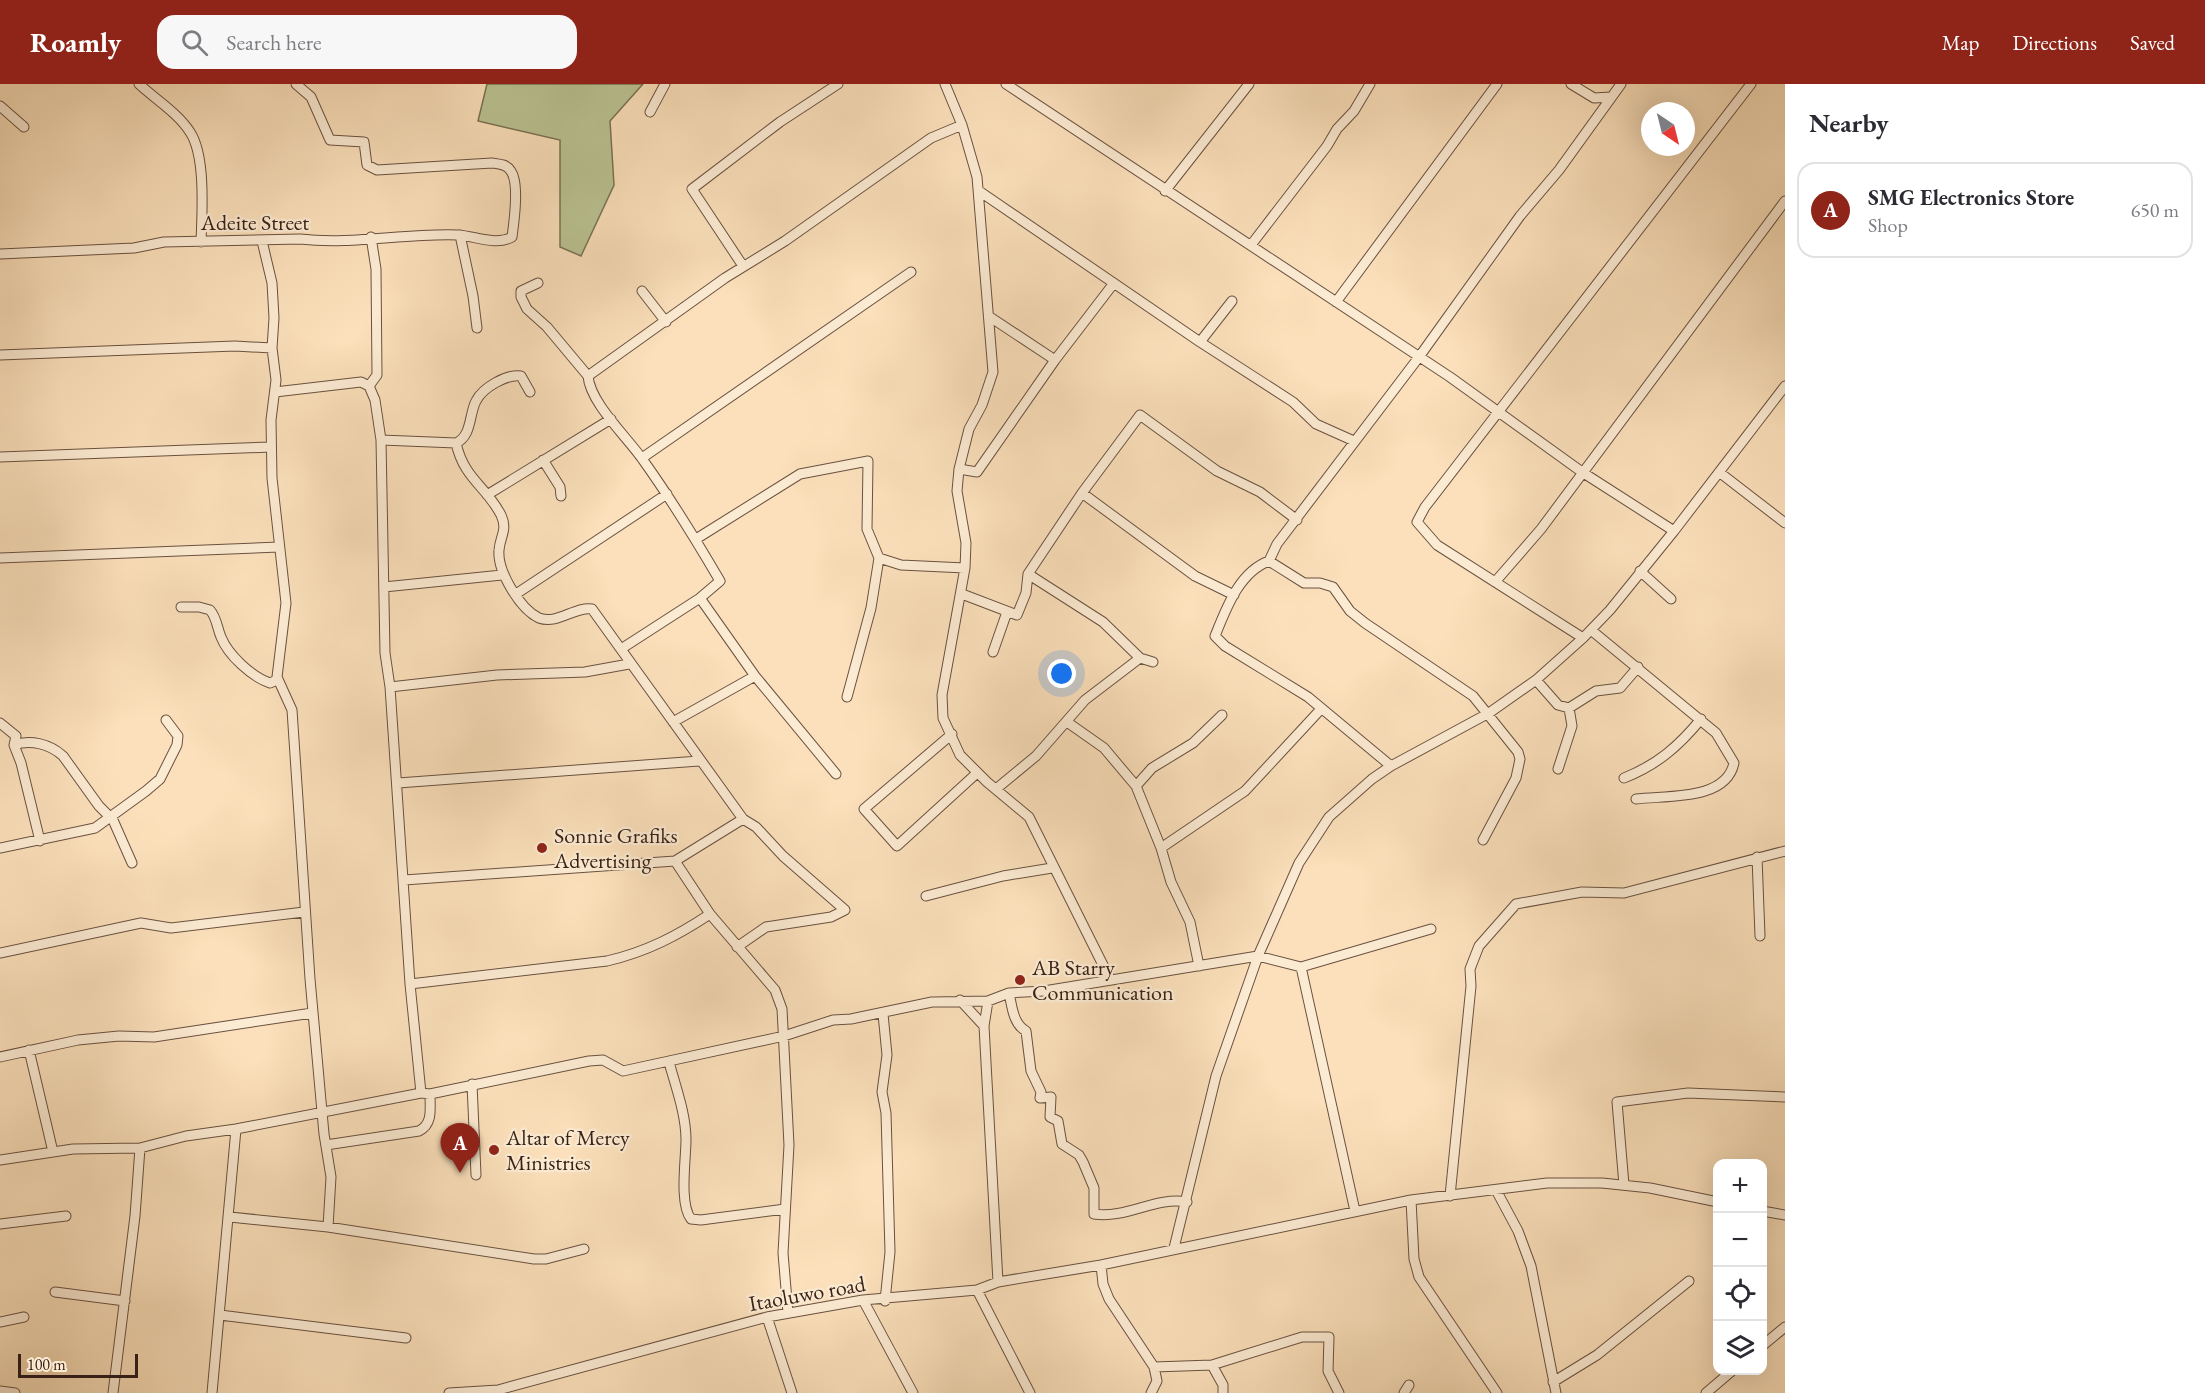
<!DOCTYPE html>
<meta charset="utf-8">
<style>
:root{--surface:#fff;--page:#f7f7f7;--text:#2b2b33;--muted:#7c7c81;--line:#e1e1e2;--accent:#8f2418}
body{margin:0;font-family:"EB Garamond",serif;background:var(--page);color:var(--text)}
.controls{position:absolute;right:18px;bottom:18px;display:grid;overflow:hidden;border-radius:12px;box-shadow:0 6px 24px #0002}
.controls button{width:54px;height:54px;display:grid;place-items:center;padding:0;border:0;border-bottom:2px solid var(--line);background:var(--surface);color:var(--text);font:30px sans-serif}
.compass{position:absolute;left:1641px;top:18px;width:54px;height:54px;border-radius:50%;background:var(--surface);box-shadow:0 6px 24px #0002;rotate:145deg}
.scale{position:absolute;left:18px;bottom:15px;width:120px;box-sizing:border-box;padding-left:6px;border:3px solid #392117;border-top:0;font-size:16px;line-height:21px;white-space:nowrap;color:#392117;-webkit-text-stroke:4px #fcebd3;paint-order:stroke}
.you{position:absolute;left:1062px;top:590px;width:21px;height:21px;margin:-15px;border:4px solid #fff;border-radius:50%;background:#1a73e8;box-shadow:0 0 0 9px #1a73e833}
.badge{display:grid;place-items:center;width:39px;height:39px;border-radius:50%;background:var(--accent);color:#fff;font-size:20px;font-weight:700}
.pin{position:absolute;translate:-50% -50px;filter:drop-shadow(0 2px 3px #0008)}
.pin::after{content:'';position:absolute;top:32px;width:21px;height:18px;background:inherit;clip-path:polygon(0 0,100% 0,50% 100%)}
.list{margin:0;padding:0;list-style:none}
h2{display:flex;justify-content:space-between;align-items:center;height:78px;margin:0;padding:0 24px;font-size:26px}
h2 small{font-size:20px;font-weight:400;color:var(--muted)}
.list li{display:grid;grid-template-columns:39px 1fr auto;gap:18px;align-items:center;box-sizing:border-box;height:96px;margin:0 12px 12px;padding:0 12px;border:2px solid var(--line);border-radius:18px}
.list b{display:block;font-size:22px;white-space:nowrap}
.list p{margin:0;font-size:20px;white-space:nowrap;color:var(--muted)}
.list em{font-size:20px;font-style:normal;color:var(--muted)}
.icon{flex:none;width:33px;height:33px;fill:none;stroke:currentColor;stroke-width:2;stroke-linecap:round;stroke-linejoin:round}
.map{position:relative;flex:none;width:1785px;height:1309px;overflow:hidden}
header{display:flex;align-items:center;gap:36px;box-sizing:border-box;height:84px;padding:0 30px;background:var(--accent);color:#fff}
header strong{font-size:28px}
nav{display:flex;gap:33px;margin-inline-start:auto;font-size:21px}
.search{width:420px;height:54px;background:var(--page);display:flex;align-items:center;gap:15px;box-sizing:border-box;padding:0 21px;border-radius:18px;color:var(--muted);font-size:22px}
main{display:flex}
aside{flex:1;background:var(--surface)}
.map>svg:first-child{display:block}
.green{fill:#bac393;stroke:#7a7255;stroke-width:1.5}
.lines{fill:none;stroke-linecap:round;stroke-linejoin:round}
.minor-casing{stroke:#6a5140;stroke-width:11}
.minor{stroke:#fcebd3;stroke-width:9}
.poi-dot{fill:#8f2418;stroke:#fcebd3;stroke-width:2}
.labels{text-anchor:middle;stroke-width:4.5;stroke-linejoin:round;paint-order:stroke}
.street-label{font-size:22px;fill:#392117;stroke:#fcebd3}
.poi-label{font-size:22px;fill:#392117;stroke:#fcebd3;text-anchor:start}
</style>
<header>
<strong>Roamly</strong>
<div class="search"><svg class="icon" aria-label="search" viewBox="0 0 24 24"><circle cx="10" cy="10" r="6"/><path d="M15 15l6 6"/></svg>Search here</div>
<nav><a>Map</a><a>Directions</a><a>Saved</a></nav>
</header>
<main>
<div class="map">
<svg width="1785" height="1309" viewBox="0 0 1785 1309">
<rect width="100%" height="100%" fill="#fbe0bb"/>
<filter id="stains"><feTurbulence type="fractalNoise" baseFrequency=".00333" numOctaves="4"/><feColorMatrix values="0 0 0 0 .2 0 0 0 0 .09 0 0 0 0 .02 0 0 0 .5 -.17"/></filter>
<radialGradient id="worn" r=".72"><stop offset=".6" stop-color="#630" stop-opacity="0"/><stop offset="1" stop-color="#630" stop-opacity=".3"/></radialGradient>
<path class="green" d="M487 0H643L610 37 614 101 581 172 560 163V56L478 37Z"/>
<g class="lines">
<defs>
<path id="minor" d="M139 0C155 15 178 29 190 48 206 72 202 129 201 158
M945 0 962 41 977 93 993 288 982 321 969 345 959 385 957 407 966 459 965 484 942 611 943 634 960 671 987 698 1029 733 1110 895
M1006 0 1450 293 1582 388 1674 447
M1571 0 1594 14 1611 13
M0 22 24 43
M650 28 665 0
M979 107 1200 258
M1165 107 1249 0
M460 151 473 212 477 244
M262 157 272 199 274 234 272 264 276 296 271 336 272 394 286 519 277 593 292 626 310 895 324 1050 331 1093 328 1143
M1251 161 1327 62 1337 45 1354 27 1370 0
M0 170 134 164 164 158 300 155C352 161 405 149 458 151 475 152 496 162 512 153 514 138 520 97 510 86 506 80 499 80 492 79L377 86 367 81 364 58 330 56 311 13 296 0
M743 182 692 105 780 38 838 0
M538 199 521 207V213L527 225 547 243 588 292C590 319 628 354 643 376 671 415 696 456 720 497L700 514 621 565
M642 207 666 238
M1232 217 1200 258 1293 318 1316 340 1354 357
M1336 218 1497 0
M990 233 1055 276
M0 271 235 262 272 264
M588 292 725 194 785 157 931 54 962 41
M369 302 377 291 376 185 371 153
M275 308 361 298 369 302 375 316 381 356 385 569 390 603 410 900 421 1009
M381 356 456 359C472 352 469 330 476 317 483 303 507 290 521 292L530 308
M456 359C464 395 486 402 501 431 508 446 500 452 499 466 497 487 520 525 539 534 558 541 575 522 592 525L743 735 756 743 783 772 845 826 831 833 766 843 737 863
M0 373 271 363
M642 374 911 188
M543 376 560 403 561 412
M959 385 977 388 1055 276 1114 199
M1719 388 1785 439
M1082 409 1195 492 1234 511
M487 411 611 335
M696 455 800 390 868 377 867 445 879 474 901 481 965 484
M0 474 279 463
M1269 477 1304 499H1320L1333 503 1350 527 1365 539 1473 612 1518 668 1520 675 1516 694 1483 756
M1640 487 1671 515
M1028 490 1103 538 1140 574
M1495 498 1541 445 1785 117
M384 503 502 491
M516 510 667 410
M962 510 1017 531 1026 509 1028 490 1082 409 1140 331 1217 387 1260 408 1297 436
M700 514 755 592 836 690
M181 523H199L210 526C217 534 217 544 221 553 228 571 252 593 270 599L277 596
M1591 546 1716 649 1734 679C1726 717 1667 711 1636 715
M1583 554 1437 461 1417 438 1425 423 1751 0
M993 568 1007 528
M1536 596 1558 621 1569 624 1596 607 1620 604 1638 583
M390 603 497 591 585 588 629 580
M847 613 871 524 879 474
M673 638 755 592
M1067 638 1104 664 1136 702 1161 764 1171 798 1190 838 1199 882
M0 639 16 652 14 661 21 679 40 757
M952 650 864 725 897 762 977 689
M14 661C30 655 50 660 63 672L99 722 113 736 132 779
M1391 682 1308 613 1225 562 1215 552C1226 525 1239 488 1269 477L1277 460 1419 273 1520 132 1559 86 1621 0
M1558 685 1572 642 1569 624
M1624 694C1657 681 1679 662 1701 635
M398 699 699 677
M1136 702 1152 684 1193 659 1222 631
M996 705 1036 672 1085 616 1140 574 1153 578
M0 764 95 744 146 707 160 695 177 661 178 652 166 636
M1161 764 1245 707 1321 625
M1757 773 1760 852
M675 777 710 830 775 906 782 925 789 1061 783 1169 788 1229
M404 796 675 777 743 735
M926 812 1003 792 1052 784
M0 869 141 839 171 844 304 828
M1301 883 1355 1127
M410 900 607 877C646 868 677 852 710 830
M1009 909C1012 922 1013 940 1026 947L1031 987 1041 1008 1040 1014 1051 1013 1050 1033 1058 1037 1062 1060 1079 1071 1083 1078 1094 1104V1130C1127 1135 1156 1112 1187 1118
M960 916 984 942
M988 917 984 942 998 1198
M883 930 887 971 882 1008 886 1029 890 1168 885 1217
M29 966 53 1068
M0 973 78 956 119 952 154 953 312 929
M669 978C676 1004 686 1030 686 1056 686 1075 679 1120 691 1135L701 1136 785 1125
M472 1000 476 1091
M326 1061 419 1047C433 1040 430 1025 430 1010
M0 1076 73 1065 140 1064 186 1052 236 1045 421 1009 430 1010 589 977 603 976 623 987 784 952 833 936 851 935 932 918 988 917 1009 909 1044 907 1258 872 1301 883 1431 845
M1624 1101 1617 1018 1688 1009 1785 1013
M1496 1106 1518 1147 1531 1182 1556 1309
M1450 1112 1471 902 1470 885 1479 862 1516 820 1582 808 1624 809 1785 767
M1411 1116 1414 1175 1419 1193 1497 1309
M1762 1127 1785 1131
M230 1133 328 1143 534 1175H546L584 1165
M0 1140 66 1132
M1174 1164 1216 992 1258 872 1299 779 1329 733 1372 695 1391 682 1489 629 1536 596 1583 554 1610 526 1674 447 1785 302
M1101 1181 1103 1200 1109 1215 1154 1283 1157 1297 1151 1309
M977 1206 1030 1309
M55 1208 125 1217
M863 1216 913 1309
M220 1231 406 1254
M767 1233 792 1309
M0 1238 24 1233
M1762 1262 1785 1243
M1212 1281 1223 1301V1309
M1154 1283 1212 1281 1302 1253H1329L1328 1287 1339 1309
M1553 1298 1597 1271 1689 1197
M0 1307 15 1309
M113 1309 135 1132 140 1064
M212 1309 236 1045
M449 1309 498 1306 767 1233 863 1216 977 1206 998 1198 1101 1181 1411 1116 1547 1099H1602L1650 1104 1718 1118
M1404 1309 1409 1301
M1706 1309 1733 1286"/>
</defs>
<use href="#minor" class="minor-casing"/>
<use href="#minor" class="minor"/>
</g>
<g class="poi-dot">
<circle cx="542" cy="764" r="6"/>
<circle cx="1020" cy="896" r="6"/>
<circle cx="494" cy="1066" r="6"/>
</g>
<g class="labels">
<g class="street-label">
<text x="255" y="146">Adeite Street</text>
<text transform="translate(807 1209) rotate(-10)" y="8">Itaoluwo road</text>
</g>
<g class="poi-label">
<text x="554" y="759">Sonnie Grafiks<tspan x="554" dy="25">Advertising</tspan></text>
<text x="1032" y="891">AB Starry<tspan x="1032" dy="25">Communication</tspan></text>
<text x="506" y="1061">Altar of Mercy<tspan x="506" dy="25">Ministries</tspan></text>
</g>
</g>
<rect width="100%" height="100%" filter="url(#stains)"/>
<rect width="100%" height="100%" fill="url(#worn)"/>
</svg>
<div class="controls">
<button>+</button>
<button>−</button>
<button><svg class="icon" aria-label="locate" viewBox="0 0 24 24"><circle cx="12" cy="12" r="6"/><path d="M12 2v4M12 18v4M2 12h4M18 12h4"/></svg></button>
<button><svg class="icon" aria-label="layers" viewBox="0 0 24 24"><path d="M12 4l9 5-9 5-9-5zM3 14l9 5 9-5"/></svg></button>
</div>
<svg class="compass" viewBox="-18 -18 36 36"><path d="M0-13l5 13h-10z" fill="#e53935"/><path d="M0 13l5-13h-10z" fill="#7c7c81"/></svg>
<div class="scale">100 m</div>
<div class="you"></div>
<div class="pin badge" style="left:460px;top:1089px">A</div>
</div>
<aside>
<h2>Nearby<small></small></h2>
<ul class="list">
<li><span class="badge">A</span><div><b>SMG Electronics Store</b><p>Shop</p></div><em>650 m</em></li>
</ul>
</aside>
</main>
